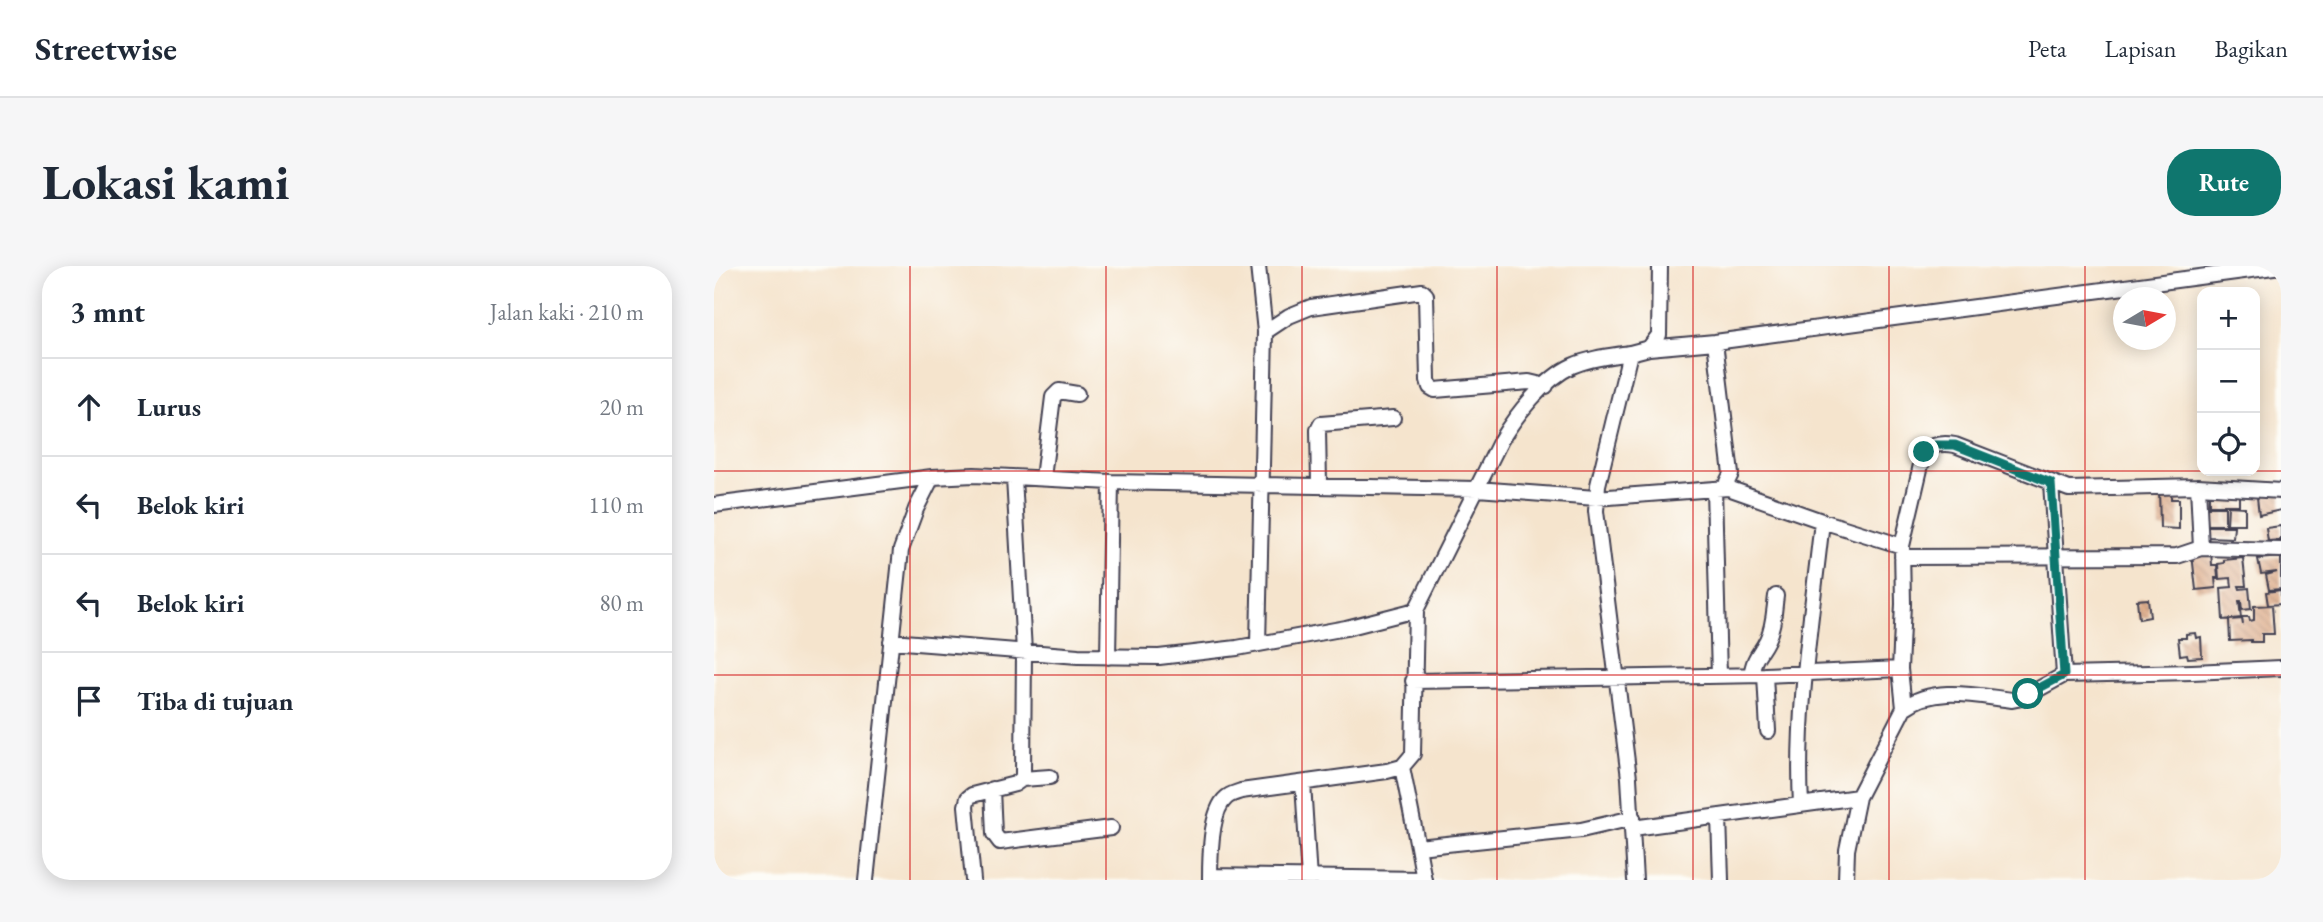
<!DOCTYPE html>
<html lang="id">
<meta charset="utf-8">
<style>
:root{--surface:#fff;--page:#f6f6f7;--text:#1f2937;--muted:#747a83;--line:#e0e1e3;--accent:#0f766e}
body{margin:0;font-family:"EB Garamond",serif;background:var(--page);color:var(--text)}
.controls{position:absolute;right:21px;top:21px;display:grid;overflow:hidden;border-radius:14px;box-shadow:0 4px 18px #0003}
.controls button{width:63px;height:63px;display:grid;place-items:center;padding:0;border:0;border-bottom:2px solid var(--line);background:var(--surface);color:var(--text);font:35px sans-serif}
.compass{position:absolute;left:1399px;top:21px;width:63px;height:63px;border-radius:50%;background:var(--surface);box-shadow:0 4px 18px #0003;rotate:80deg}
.stop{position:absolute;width:21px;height:21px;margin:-16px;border:5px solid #0f766e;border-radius:50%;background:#fff}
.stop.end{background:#0f766e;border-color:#fff;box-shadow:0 2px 7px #0008}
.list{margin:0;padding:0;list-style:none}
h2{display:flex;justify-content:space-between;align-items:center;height:91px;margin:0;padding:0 28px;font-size:30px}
h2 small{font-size:23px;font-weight:400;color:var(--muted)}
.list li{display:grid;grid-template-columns:46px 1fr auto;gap:21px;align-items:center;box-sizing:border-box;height:98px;padding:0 28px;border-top:2px solid var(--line)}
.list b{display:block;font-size:26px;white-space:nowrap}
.list em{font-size:23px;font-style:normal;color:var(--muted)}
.icon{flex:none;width:38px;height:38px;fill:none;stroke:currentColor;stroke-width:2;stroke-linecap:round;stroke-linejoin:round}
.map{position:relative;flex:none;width:1567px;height:614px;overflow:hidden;border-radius:28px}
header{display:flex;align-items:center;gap:42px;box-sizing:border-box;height:98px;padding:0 35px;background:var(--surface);border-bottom:2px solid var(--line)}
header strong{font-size:33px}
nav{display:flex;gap:38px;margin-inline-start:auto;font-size:24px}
.intro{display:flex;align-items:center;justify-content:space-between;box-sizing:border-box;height:168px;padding:0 42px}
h1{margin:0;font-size:49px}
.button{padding:18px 32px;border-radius:28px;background:var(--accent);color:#fff;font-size:24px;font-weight:700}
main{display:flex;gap:42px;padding:0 42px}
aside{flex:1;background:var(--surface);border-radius:28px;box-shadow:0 4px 18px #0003}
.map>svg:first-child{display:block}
.building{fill:url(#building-back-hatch)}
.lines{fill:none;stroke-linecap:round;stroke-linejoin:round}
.minor-casing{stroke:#423f51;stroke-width:18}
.minor{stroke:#fff;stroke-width:14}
.route{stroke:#0f766e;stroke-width:9}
.grid{fill:none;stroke:#d62828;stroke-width:2;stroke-opacity:0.55}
</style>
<header>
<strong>Streetwise</strong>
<nav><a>Peta</a><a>Lapisan</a><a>Bagikan</a></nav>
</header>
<div class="intro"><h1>Lokasi kami</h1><a class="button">Rute</a></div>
<main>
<aside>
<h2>3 mnt<small>Jalan kaki · 210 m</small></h2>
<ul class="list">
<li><svg class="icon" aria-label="ahead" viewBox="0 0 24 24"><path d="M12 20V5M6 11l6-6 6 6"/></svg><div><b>Lurus</b></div><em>20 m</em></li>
<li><svg class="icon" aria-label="left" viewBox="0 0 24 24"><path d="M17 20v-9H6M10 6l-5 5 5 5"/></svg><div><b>Belok kiri</b></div><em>110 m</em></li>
<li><svg class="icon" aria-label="left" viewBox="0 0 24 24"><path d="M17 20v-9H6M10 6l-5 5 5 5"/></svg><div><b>Belok kiri</b></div><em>80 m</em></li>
<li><svg class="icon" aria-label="arrive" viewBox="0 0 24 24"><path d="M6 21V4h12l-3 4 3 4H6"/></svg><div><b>Tiba di tujuan</b></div></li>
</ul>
</aside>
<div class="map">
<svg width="1567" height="614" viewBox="0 0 1567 614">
<defs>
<pattern id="building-back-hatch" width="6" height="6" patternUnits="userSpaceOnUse" patternTransform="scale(1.75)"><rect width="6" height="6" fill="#deae8d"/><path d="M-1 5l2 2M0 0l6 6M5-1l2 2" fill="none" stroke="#be957b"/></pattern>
</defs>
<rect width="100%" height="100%" fill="#fdfcf7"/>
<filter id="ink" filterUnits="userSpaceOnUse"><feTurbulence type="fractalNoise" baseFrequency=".0143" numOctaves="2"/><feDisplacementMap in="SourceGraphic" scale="14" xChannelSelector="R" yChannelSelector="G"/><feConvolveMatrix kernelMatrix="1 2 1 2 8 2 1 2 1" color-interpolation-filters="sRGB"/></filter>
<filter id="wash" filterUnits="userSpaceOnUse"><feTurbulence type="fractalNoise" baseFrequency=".00686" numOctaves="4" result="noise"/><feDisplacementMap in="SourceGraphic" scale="28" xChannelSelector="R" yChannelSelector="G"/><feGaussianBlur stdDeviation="1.57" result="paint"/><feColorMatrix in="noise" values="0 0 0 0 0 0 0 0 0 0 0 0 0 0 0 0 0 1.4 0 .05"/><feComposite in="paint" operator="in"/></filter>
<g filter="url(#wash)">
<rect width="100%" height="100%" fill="#f5e4cd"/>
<g id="blocks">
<path class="building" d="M1445 222 1457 223V233H1465V263L1446 262Z
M1495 225H1525V239H1495Z
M1567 227V244L1545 249 1543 231Z
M1514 240 1531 241V258H1513Z
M1491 241H1511V259H1491Z
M1491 260H1520L1519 272 1491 271Z
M1567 260V274L1554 275 1552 262Z
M1497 286 1498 299H1503L1504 312H1501L1502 322 1482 324 1478 288Z
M1567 291V323L1555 324 1552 309 1563 306 1547 308 1544 293Z
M1529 292 1532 320H1525L1526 323 1535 322 1537 343 1528 344 1527 335H1525L1527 352 1509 354 1507 322 1518 321 1517 312 1505 313 1504 298 1510 297V294Z
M1567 324V338L1554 339 1552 326Z
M1434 333 1436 351 1425 353 1423 334Z
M1558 339 1560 368H1548V376H1537V374L1516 375 1515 354 1528 353 1529 359 1528 351H1535L1536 355 1540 354V340Z
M1481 367 1482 372 1487 371 1488 391 1474 392 1473 388 1466 389 1464 372H1472V368Z"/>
</g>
</g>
<g filter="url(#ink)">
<use href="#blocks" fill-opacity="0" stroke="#423f51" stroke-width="2"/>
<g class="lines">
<defs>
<path id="minor" d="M551 66 575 50 597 41 708 25 712 29 714 114 716 121 721 124 815 116 832 120
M1001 76 1017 208 1013 216 1014 222 1108 255 1188 280
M935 82 945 69 946 0
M916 87 935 82 1001 76 1567 0
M329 212 339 131 345 125 363 128
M1337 217 1350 409
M605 218 604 164 607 158 679 152
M1484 220 1487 282
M1000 223 1005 410
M0 239 218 211 260 209 397 216 763 223 882 232 1014 222
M1188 291 1463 290 1487 282 1567 284
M177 375 364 390 445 391 523 382 632 362 702 344
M544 378 551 66 544 0
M394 391 397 216
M1037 409C1041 388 1045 390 1053 374 1060 360 1060 344 1062 330
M1051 409 1054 465
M699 415 1051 409 1186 403
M1190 442 1186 403 1189 338 1188 280 1210 186C1219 177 1230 177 1241 179L1355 223 1484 220 1567 225
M688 501 704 581
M308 513 336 511
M589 517 595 614
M278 523 280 568 286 576 397 562
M1087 539C1082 445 1098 349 1108 255
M1005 550 1007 614
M919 562 1144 531
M496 610 710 613
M152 614 187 284 202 243 218 211
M259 614 252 540 254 532 258 529 301 518 308 513 309 508 310 385 300 212
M496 614C496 594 496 545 512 532 516 528 522 527 527 525L673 505 688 501 699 488 702 344 787 174C802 149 830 113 858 100 875 92 897 90 916 87L884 219 882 245 915 512 921 614
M710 614 704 581 867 564 919 552
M1132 614 1133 584 1144 531 1190 442C1220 419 1263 430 1298 434L1308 432 1350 409 1478 406 1567 402"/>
</defs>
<use href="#minor" class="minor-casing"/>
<use href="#minor" class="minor"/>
</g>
</g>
<g class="lines" filter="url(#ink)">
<path class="route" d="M1210 186 1221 179H1241L1337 217 1350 409 1314 428"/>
</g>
<path class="grid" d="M196 0V614M392 0V614M588 0V614M783 0V614M979 0V614M1175 0V614M1371 0V614M0 205H1488M1541 205H1567M0 409H1567"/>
</svg>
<div class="controls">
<button>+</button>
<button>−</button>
<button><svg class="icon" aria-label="locate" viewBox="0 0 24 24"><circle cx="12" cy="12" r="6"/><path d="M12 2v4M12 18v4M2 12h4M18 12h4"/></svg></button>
</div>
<svg class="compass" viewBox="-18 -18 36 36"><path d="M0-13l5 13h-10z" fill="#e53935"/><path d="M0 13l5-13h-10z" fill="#747a83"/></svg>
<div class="stop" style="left:1314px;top:428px"></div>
<div class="stop end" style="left:1210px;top:186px"></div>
</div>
</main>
